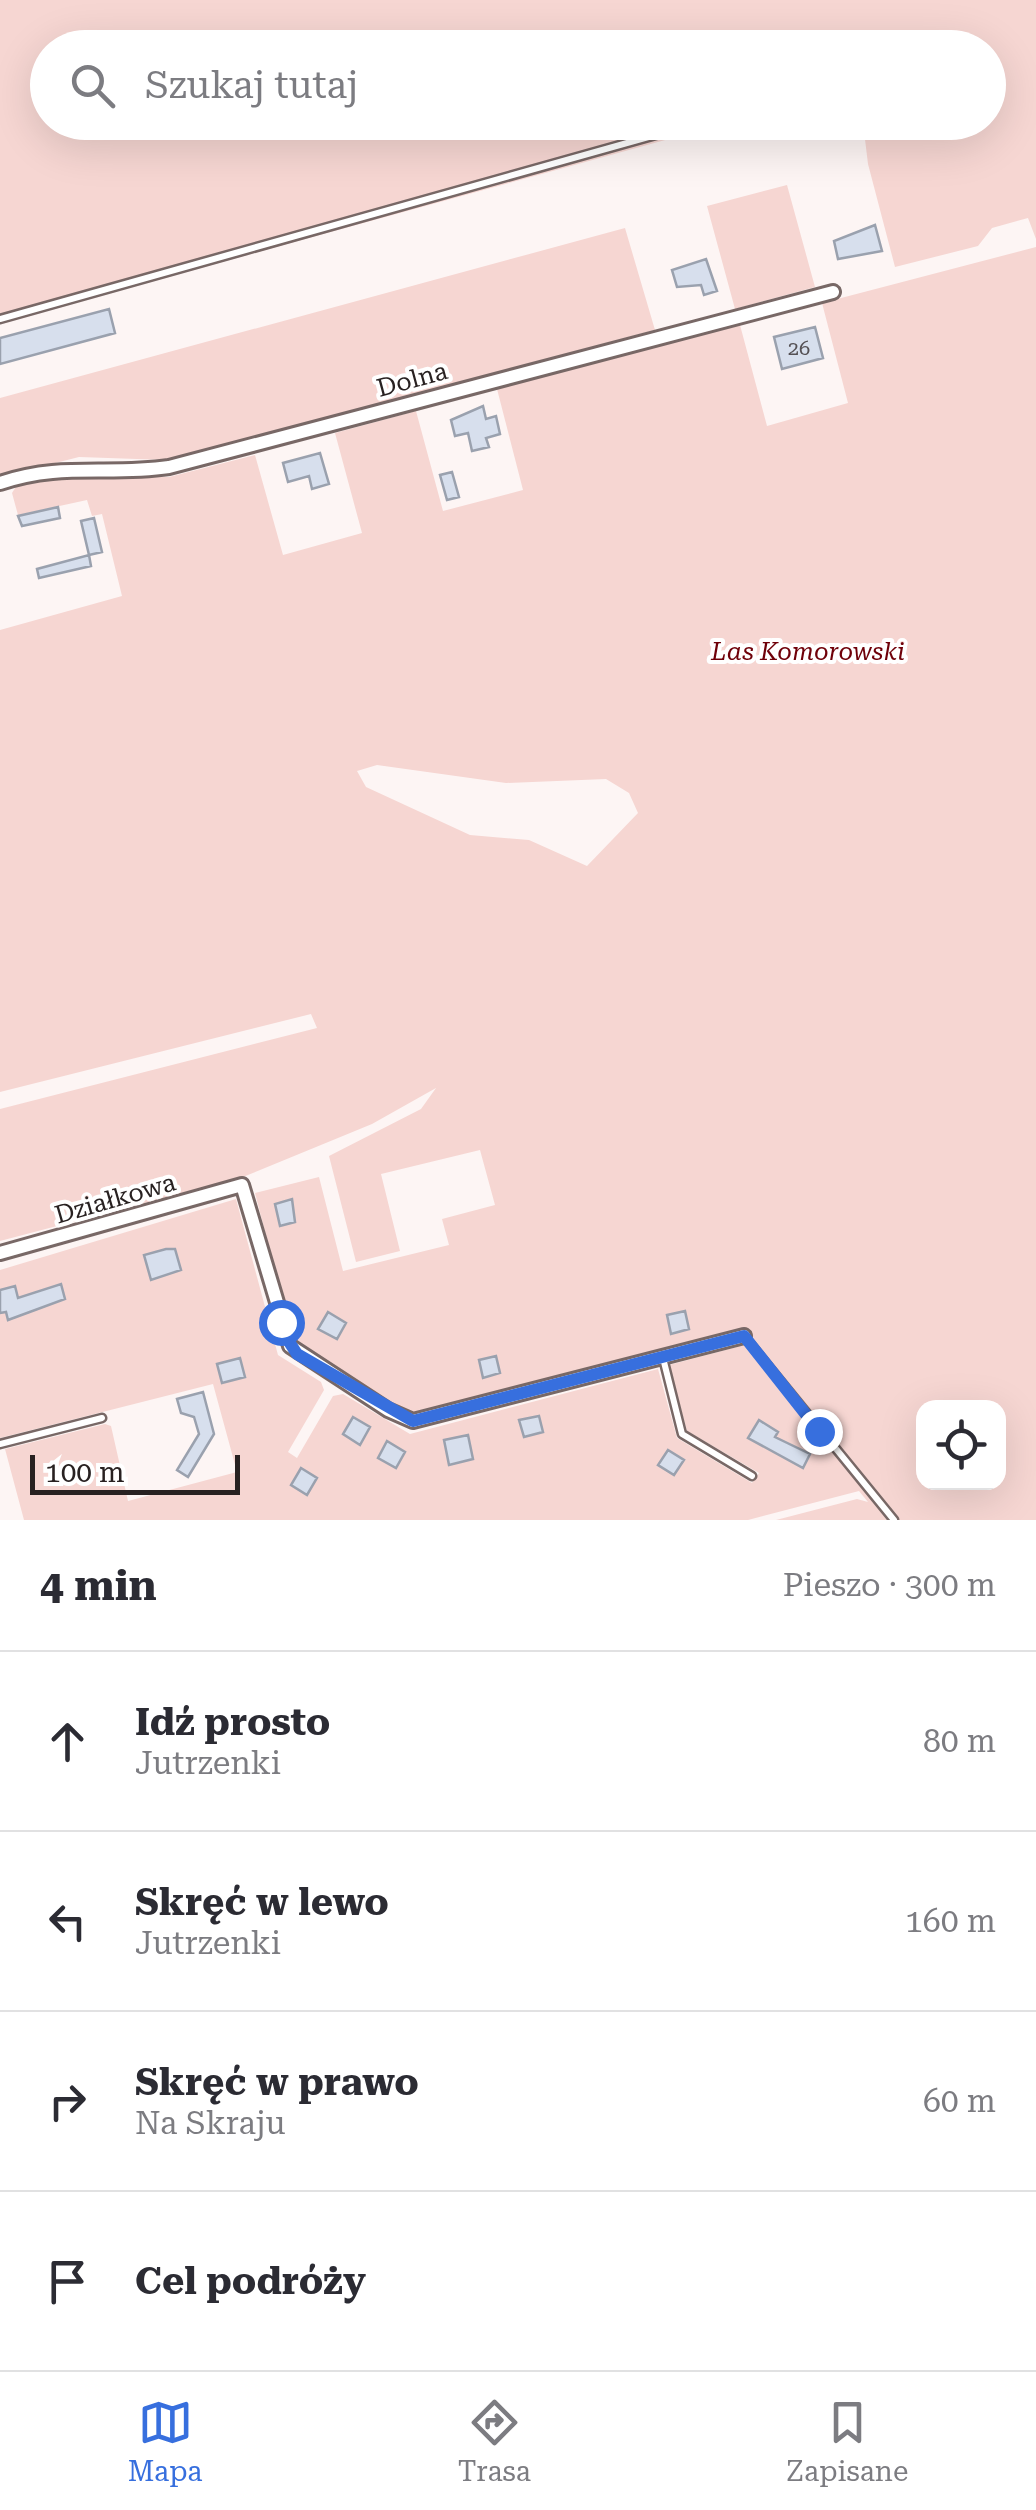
<!DOCTYPE html>
<html lang="pl">
<meta charset="utf-8">
<style>
:root{--surface:#fff;--page:#f2f2f3;--text:#2b2b33;--muted:#7c7c81;--line:#e1e1e2;--accent:#376fde}
body{margin:0;font-family:"Roboto Serif",serif;background:var(--page);color:var(--text)}
.controls{position:absolute;right:30px;bottom:30px;display:grid;overflow:hidden;border-radius:20px;box-shadow:0 10px 40px #0002}
.controls button{width:90px;height:90px;display:grid;place-items:center;padding:0;border:0;border-bottom:2px solid var(--line);background:var(--surface);color:var(--text);font:50px sans-serif}
.scale{position:absolute;left:30px;bottom:25px;width:210px;box-sizing:border-box;padding-left:10px;border:5px solid #282121;border-top:0;font-size:28px;line-height:35px;white-space:nowrap;color:#282121;-webkit-text-stroke:8px #fff;paint-order:stroke}
.stop{position:absolute;width:30px;height:30px;margin:-22px;border:8px solid #376fde;border-radius:50%;background:#fff}
.stop.end{background:#376fde;border-color:#fff;box-shadow:0 2px 10px #0008}
.list{margin:0;padding:0;list-style:none}
h2{display:flex;justify-content:space-between;align-items:center;height:130px;margin:0;padding:0 40px;font-size:42px}
h2 small{font-size:32px;font-weight:400;color:var(--muted)}
.list li{display:grid;grid-template-columns:65px 1fr auto;gap:30px;align-items:center;box-sizing:border-box;height:180px;padding:0 40px;border-top:2px solid var(--line)}
.list b{display:block;font-size:38px;white-space:nowrap}
.list p{margin:0;font-size:32px;white-space:nowrap;color:var(--muted)}
.list em{font-size:32px;font-style:normal;color:var(--muted)}
.icon{flex:none;width:55px;height:55px;fill:none;stroke:currentColor;stroke-width:2;stroke-linecap:round;stroke-linejoin:round}
.map{position:relative;flex:none;width:1036px;height:1520px;overflow:hidden}
.search{position:absolute;background:var(--surface);box-shadow:0 10px 40px #0002;left:30px;right:30px;top:30px;height:110px;display:flex;align-items:center;gap:25px;box-sizing:border-box;padding:0 35px;border-radius:55px;color:var(--muted);font-size:38px}
.sheet{height:850px;background:var(--surface)}
nav{display:flex;justify-content:space-around;align-items:center;box-sizing:border-box;height:140px;border-top:2px solid var(--line);background:var(--surface);font-size:28px;color:var(--muted)}
nav a{display:grid;justify-items:center;gap:5px}
nav .on{color:var(--accent)}
.map>svg:first-child{display:block}
.green{fill:#f6d6d2;fill-rule:evenodd}
.building{fill:#d7dfed;stroke:#9aa1ae;stroke-width:2.5}
.lines{fill:none;stroke-linecap:round;stroke-linejoin:round}
.lane-casing{stroke:#786866;stroke-width:11}
.street-casing{stroke:#786866;stroke-width:18}
.lane{stroke:#fff;stroke-width:6}
.street{stroke:#fff;stroke-width:12}
.route{stroke:#376fde;stroke-width:12}
.labels{text-anchor:middle;stroke-width:8;stroke-linejoin:round;paint-order:stroke}
.number-label{font-size:20px;fill:#545054}
.street-label{font-size:25px;fill:#282121;stroke:#fff}
.park-label{font-size:25px;font-style:italic;fill:#6f0009;stroke:#fff}
</style>
<div class="map">
<svg width="1036" height="1520" viewBox="0 0 1036 1520">
<rect width="100%" height="100%" fill="#fdf5f4"/>
<path class="green" d="M0 0H1036V239L1028 218 992 228 978 246 895 267 868 164 863 123 988 122V48H48V122L727 123 0 323Z
M787 185 815 287 735 309 707 206Z
M625 228 655 330 166 460 79 457 0 477V398Z
M1036 247V1520H776L857 1499 868 1502 859 1491 748 1520H24L5 1449 105 1424 111 1426 128 1501 237 1472 213 1384 0 1438V1270L236 1199 278 1355 321 1382 324 1390 288 1452 297 1458 333 1396 343 1394 410 1434 658 1369 677 1438 752 1483 759 1473 687 1431 669 1365 737 1347 730 1331 413 1414 294 1345 255 1193 319 1177 343 1271 449 1245 442 1219 495 1205 480 1150 381 1174 400 1251 356 1262 329 1156 421 1109 436 1088 372 1124 243 1177 0 1241V1109L317 1028 311 1014 0 1092V630L122 596 102 514 92 516 87 500 18 515 12 493 17 485 62 474 169 477 255 455 283 555 362 533 335 433 416 411 443 511 523 490 497 389 740 325 767 426 848 403 822 303ZM377 765 506 783 606 779 629 793 638 813 587 866 529 840 470 835 366 787 357 771ZM924 1408H998V1482H924Z"/>
<path class="building" d="M875 225 882 251 838 259 834 241Z
M706 259 717 291 704 295 701 285 677 287 672 270Z
M109 309 115 333 0 364V338Z
M815 327 823 358 782 369 774 337Z
M483 406 486 419 496 416 500 434 486 438 489 447 472 451 468 433 455 436 451 420Z
M320 453 329 484 312 489 309 476 288 482 283 463Z
M452 472 459 497 447 500 440 475Z
M58 507 60 518 22 526 18 516Z
M94 518 102 552 89 555 81 521Z
M89 555 91 566 39 578 37 569Z
M292 1199 295 1222 280 1226 275 1204Z
M166 1249H175L181 1270 151 1280 144 1255Z
M61 1284 65 1299 8 1320 6 1312 0 1313V1290L15 1286 18 1298Z
M685 1311 689 1329 671 1334 667 1315Z
M328 1312 346 1323 337 1339 318 1329Z
M496 1356 500 1373 483 1378 479 1360Z
M240 1358 245 1377 222 1383 217 1364Z
M203 1392 214 1434 188 1477 177 1470 199 1434 194 1417 181 1413 177 1399Z
M539 1416 543 1432 524 1437 519 1420Z
M353 1417 370 1427 360 1445 343 1434Z
M759 1420 778 1432 775 1437 810 1454 803 1468 748 1438Z
M468 1435 473 1459 449 1465 444 1440Z
M387 1441 405 1452 396 1468 378 1458Z
M668 1450 684 1460 674 1475 658 1465Z
M301 1468 317 1478 307 1495 291 1485Z"/>
<g class="lines">
<defs>
<path id="lane" d="M0 319 702 122
M744 1336 894 1520
M663 1358 682 1434 752 1476
M0 1444 102 1418"/>
<path id="street" d="M0 483C62 462 107 476 169 467L833 292
M0 1253 242 1185 290 1346 388 1410 413 1421 744 1336"/>
</defs>
<use href="#lane" class="lane-casing"/>
<use href="#street" class="street-casing"/>
<use href="#lane" class="lane"/>
<use href="#street" class="street"/>
</g>
<g class="lines">
<path class="route" d="M281 1322 284 1334 297 1354 413 1421 744 1336 819 1431"/>
</g>
<g class="labels">
<g class="number-label">
<text x="799" y="355">26</text>
</g>
<g class="street-label">
<text transform="translate(412 379) rotate(-15)" y="9">Dolna</text>
<text transform="translate(115 1198) rotate(-16)" y="9">Działkowa</text>
</g>
<g class="park-label">
<text x="808" y="660">Las Komorowski</text>
</g>
</g>
</svg>
<div class="controls">
<button><svg class="icon" aria-label="locate" viewBox="0 0 24 24"><circle cx="12" cy="12" r="6"/><path d="M12 2v4M12 18v4M2 12h4M18 12h4"/></svg></button>
</div>
<div class="scale">100 m</div>
<div class="stop" style="left:281px;top:1322px"></div>
<div class="stop end" style="left:819px;top:1431px"></div>
<div class="search"><svg class="icon" aria-label="search" viewBox="0 0 24 24"><circle cx="10" cy="10" r="6"/><path d="M15 15l6 6"/></svg>Szukaj tutaj</div>
</div>
<section class="sheet">
<h2>4 min<small>Pieszo · 300 m</small></h2>
<ul class="list">
<li><svg class="icon" aria-label="ahead" viewBox="0 0 24 24"><path d="M12 20V5M6 11l6-6 6 6"/></svg><div><b>Idź prosto</b><p>Jutrzenki</p></div><em>80 m</em></li>
<li><svg class="icon" aria-label="left" viewBox="0 0 24 24"><path d="M17 20v-9H6M10 6l-5 5 5 5"/></svg><div><b>Skręć w lewo</b><p>Jutrzenki</p></div><em>160 m</em></li>
<li><svg class="icon" aria-label="right" viewBox="0 0 24 24"><path d="M7 20v-9h11M14 6l5 5-5 5"/></svg><div><b>Skręć w prawo</b><p>Na Skraju</p></div><em>60 m</em></li>
<li><svg class="icon" aria-label="arrive" viewBox="0 0 24 24"><path d="M6 21V4h12l-3 4 3 4H6"/></svg><div><b>Cel podróży</b></div></li>
</ul>
</section>
<nav>
<a class="on"><svg class="icon" aria-label="map" viewBox="0 0 24 24"><path d="M3 6l6-2 6 2 6-2v14l-6 2-6-2-6 2zM9 4v14M15 6v14"/></svg>Mapa</a>
<a><svg class="icon" aria-label="directions" viewBox="0 0 24 24"><path d="M12 3l9 9-9 9-9-9zM9 14v-3h6M13 9l2 2-2 2"/></svg>Trasa</a>
<a><svg class="icon" aria-label="saved" viewBox="0 0 24 24"><path d="M7 4h10v16l-5-4-5 4z"/></svg>Zapisane</a>
</nav>
